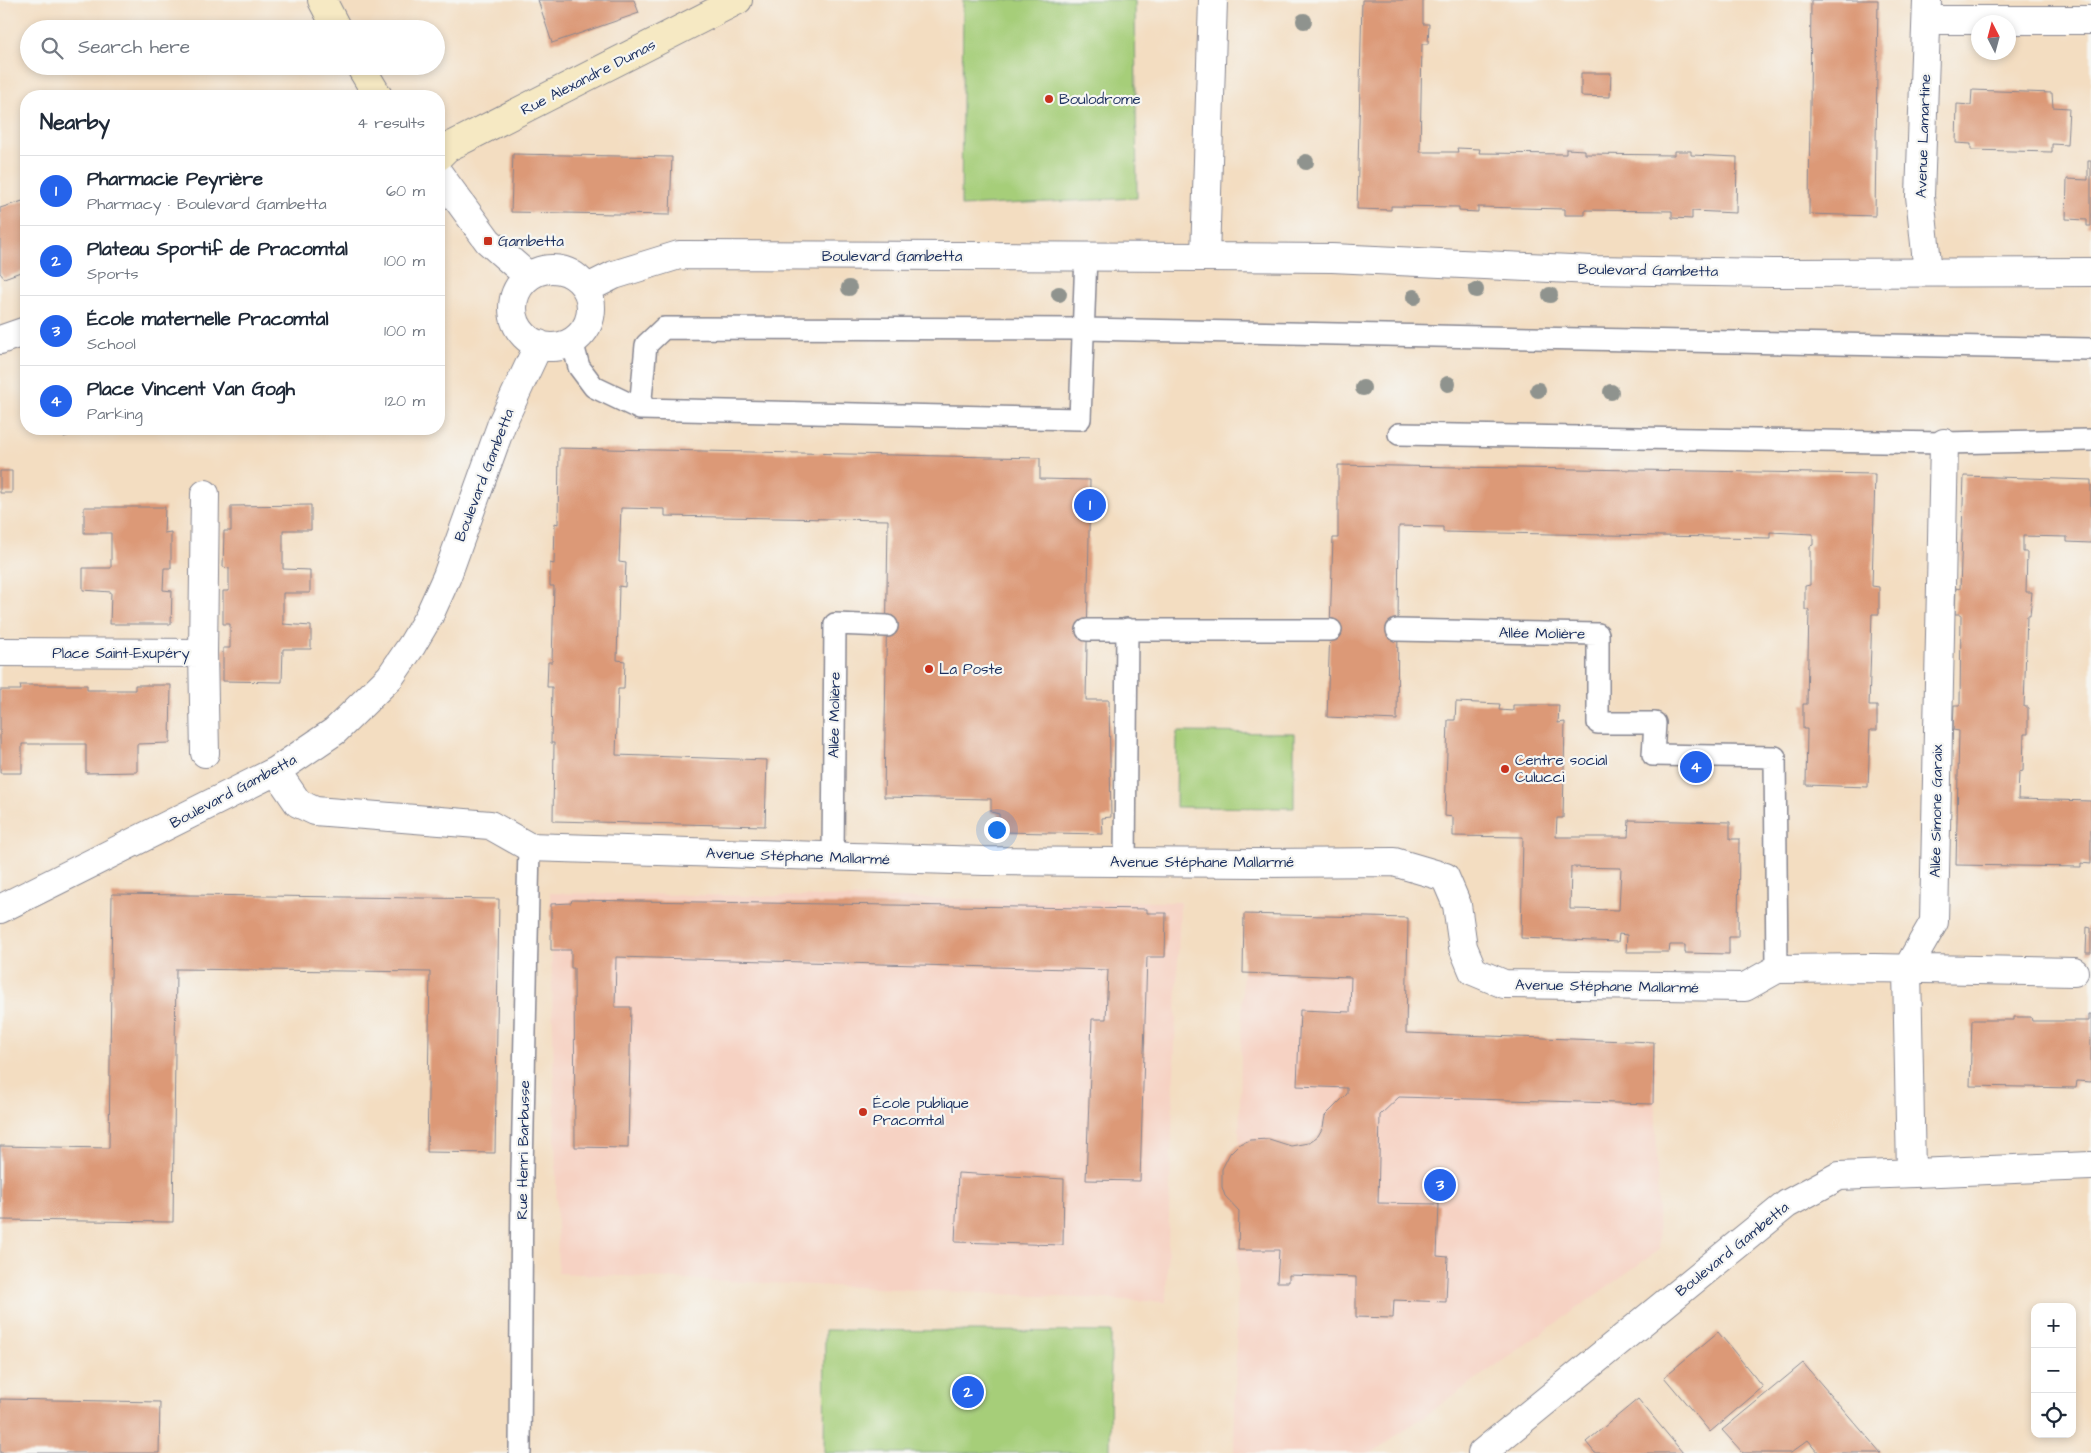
<!DOCTYPE html>
<meta charset="utf-8">
<style>
:root{--surface:#fff;--page:#f2f2f3;--text:#1f2937;--muted:#747a83;--line:#e0e1e3;--accent:#2563eb}
body{margin:0;font-family:"Architects Daughter",sans-serif;background:var(--page);color:var(--text)}
.controls{position:absolute;right:15px;bottom:15px;display:grid;overflow:hidden;border-radius:10px;box-shadow:0 2px 8px #0003}
.controls button{width:45px;height:45px;display:grid;place-items:center;padding:0;border:0;border-bottom:1px solid var(--line);background:var(--surface);color:var(--text);font:25px sans-serif}
.compass{position:absolute;left:1971px;top:15px;width:45px;height:45px;border-radius:50%;background:var(--surface);box-shadow:0 2px 8px #0003;rotate:354deg}
.you{position:absolute;left:996px;top:829px;width:18px;height:18px;margin:-12px;border:4px solid #fff;border-radius:50%;background:#1a73e8;box-shadow:0 0 0 8px #1a73e833}
.badge{display:grid;place-items:center;width:32px;height:32px;border-radius:50%;background:var(--accent);color:#fff;font-size:16px;font-weight:700}
.pin{position:absolute;translate:-50% -50%;border:2px solid #fff;box-shadow:0 1px 5px #0006}
.list{margin:0;padding:0;list-style:none}
h2{display:flex;justify-content:space-between;align-items:center;height:65px;margin:0;padding:0 20px;font-size:21px}
h2 small{font-size:16px;font-weight:400;color:var(--muted)}
.list li{display:grid;grid-template-columns:32px 1fr auto;gap:15px;align-items:center;box-sizing:border-box;height:70px;padding:0 20px;border-top:1px solid var(--line)}
.list b{display:block;font-size:19px;white-space:nowrap}
.list p{margin:0;font-size:16px;white-space:nowrap;color:var(--muted)}
.list em{font-size:16px;font-style:normal;color:var(--muted)}
.icon{flex:none;width:28px;height:28px;fill:none;stroke:currentColor;stroke-width:2;stroke-linecap:round;stroke-linejoin:round}
.map{position:relative;flex:none;width:2091px;height:1453px;overflow:hidden}
.search{position:absolute;background:var(--surface);box-shadow:0 2px 8px #0003;left:20px;top:20px;width:425px;height:55px;display:flex;align-items:center;gap:12px;box-sizing:border-box;padding:0 18px;border-radius:28px;color:var(--muted);font-size:19px}
.panel{position:absolute;background:var(--surface);box-shadow:0 2px 8px #0003;left:20px;top:90px;width:425px;height:345px;border-radius:20px}
.map>svg:first-child{display:block}
.built{fill:#f6d2c3}
.green{fill:#a6ce79;stroke:#607e6c}
.building{fill:#dc9977;fill-rule:evenodd}
.lines{fill:none;stroke-linecap:round;stroke-linejoin:round}
.lane-casing{stroke:#878690;stroke-width:24}
.street-casing{stroke:#878690;stroke-width:30}
.secondary-casing{stroke:#878690;stroke-width:30}
.lane{stroke:#fff;stroke-width:21}
.street{stroke:#fff;stroke-width:28}
.secondary{stroke:#f6e9c3;stroke-width:28}
.tree{fill:#8f938e}
.poi-dot{fill:#c8321e;stroke:#f6f6f2;stroke-width:2}
.labels{text-anchor:middle;stroke-width:4.5;stroke-linejoin:round;paint-order:stroke}
.street-label{font-size:15px;fill:#1b2f5e;stroke:#f6f6f2}
.poi-label{font-size:15px;fill:#1b2f5e;stroke:#f6f6f2;text-anchor:start}
</style>
<div class="map">
<svg width="2091" height="1453" viewBox="0 0 2091 1453">
<rect width="100%" height="100%" fill="#f6f6f2"/>
<filter id="ink" filterUnits="userSpaceOnUse"><feTurbulence type="fractalNoise" baseFrequency=".02" numOctaves="2"/><feDisplacementMap in="SourceGraphic" scale="10" xChannelSelector="R" yChannelSelector="G"/><feConvolveMatrix kernelMatrix="1 2 1 2 8 2 1 2 1" color-interpolation-filters="sRGB"/></filter>
<filter id="wash" filterUnits="userSpaceOnUse"><feTurbulence type="fractalNoise" baseFrequency=".0096" numOctaves="4" result="noise"/><feDisplacementMap in="SourceGraphic" scale="20" xChannelSelector="R" yChannelSelector="G"/><feGaussianBlur stdDeviation="1.12" result="paint"/><feColorMatrix in="noise" values="0 0 0 0 0 0 0 0 0 0 0 0 0 0 0 0 0 1.4 0 .05"/><feComposite in="paint" operator="in"/></filter>
<g filter="url(#wash)">
<rect width="100%" height="100%" fill="#f3ddc1"/>
<path class="built" d="M550 893 1180 902 1166 1302 558 1273Z
M1244 914 1408 918 1406 1033 1654 1042 1659 1250 1372 1453H1234L1239 1211 1225 1196 1221 1178 1224 1160 1239 1145Z"/>
<path class="green" d="M963 0H1135L1137 198 961 206Z
M1177 732 1294 733V808L1176 807Z
M825 1330 1111 1332 1110 1453H824Z"/>
<g id="blocks">
<path class="building" d="M538 0H634L639 13 552 43Z
M1362 0H1423V24H1429L1428 44H1422L1420 152H1458L1457 148 1480 149 1479 153 1566 154V149L1585 150V154L1674 155V151H1691V155L1737 157 1736 213 1692 211V219L1672 218V211L1585 210V215H1565V209L1478 207V212L1459 211V207L1391 206V210L1357 209Z
M1811 0H1878L1875 216 1809 214Z
M1581 73H1611L1610 97 1581 96Z
M1972 90 2052 93 2053 107 2069 108 2067 145 2052 144V152L1971 150V144L1956 143 1957 104 1971 105Z
M513 154 672 157 670 215 511 212Z
M2088 161H2091V226H2087V220L2066 219 2067 179 2088 180Z
M26 200V270L4 278 0 273V208Z
M64 429H87L64 437Z
M559 448 1040 458V479L1090 480 1086 700H1109L1111 817 1102 818 1103 834 999 832V814L991 812V799L884 797 888 520 665 516V509L621 508 619 562 626 563 625 587 619 586 617 660 625 661 624 689H618L616 755 767 760 765 826 553 821 554 743H551L552 687H547L548 662H552L554 586H550V563L554 564 555 523 558 524Z
M1338 465 1875 474 1872 586 1879 587V614H1872L1869 706H1877V730H1870L1868 787 1806 785 1807 729H1803V704H1807L1809 610H1805V586L1810 585V546L1813 545V534L1770 532V538L1443 532V527L1399 526 1397 720 1327 717 1333 538H1338Z
M0 471H12V493H0Z
M1964 476 2091 480V543L2067 542V537L2023 536V552H2027L2026 592H2032L2030 616H2027L2024 707H2028V734H2024L2023 771 2019 772 2018 799 2091 801V864L2081 863V867L1956 865 1959 731 1953 730 1954 705H1960L1961 614H1955L1956 588 1960 589Z
M311 505V530H283V569L310 570V593H283V624L311 626V649H283L282 682 223 681V648H230V624H223V591H229V568L223 567 224 531H231V506Z
M84 507H165L164 533 171 532V568H164L163 590 172 591 171 624H110L111 592 83 590V568H111V533H84Z
M20 685H87V690H135V685H171L170 743 137 744V772L86 773V744H22V773H0V690H21Z
M1456 702 1500 704 1499 710 1513 711V705H1559L1558 723 1565 722 1563 818H1557L1556 837H1628L1629 820 1730 822V839H1739L1738 937H1729V954L1685 953V945H1670L1669 952H1626L1627 935 1619 934 1618 942 1521 938 1523 837 1453 836V817L1445 816 1448 720H1455ZM1571 867 1621 868 1619 910 1570 909Z
M112 894 499 899 495 1153 427 1152 430 972 176 969 173 1222 0 1220V1146L109 1148Z
M572 900 1147 909V913H1166L1165 957H1147L1140 1181 1086 1180 1092 1019H1106L1108 970 616 957 615 1007H631L628 1148 575 1147 574 968H571V950H551V904L571 903Z
M1244 914 1408 918 1406 1033 1654 1042 1653 1104 1399 1097 1380 1115 1378 1203 1439 1204 1437 1256 1448 1257 1446 1302 1394 1300 1393 1318 1356 1317V1277L1289 1275V1282H1277L1279 1250H1238L1239 1211 1225 1196 1222 1187V1169L1230 1153 1238 1145 1250 1140 1269 1139 1291 1146 1308 1143 1318 1136 1323 1127 1325 1116 1347 1094V1088L1297 1086 1300 1010 1350 1012 1351 977 1243 973Z
M2087 927 2091 928V953H2086Z
M2089 1014H2091V1082L2077 1081 2076 1088 1970 1086 1972 1020H2014V1017H2031L2032 1021H2089Z
M958 1173 1064 1179 1063 1245 955 1242Z
M1718 1332 1763 1387 1710 1432 1664 1377Z
M1803 1363 1881 1453H1819L1808 1440 1791 1453H1743L1722 1430Z
M0 1399 160 1402 159 1453H0Z
M1638 1399 1683 1453H1595L1586 1442Z"/>
</g>
</g>
<g filter="url(#ink)">
<use href="#blocks" fill-opacity="0" stroke="#878690" stroke-width="1"/>
<g class="lines">
<defs>
<path id="lane" d="M572 341 579 367 594 387 640 409 1080 419 1086 255
M640 409 646 345 664 328 1083 329 2091 349
M1399 434 1944 443 2091 440
M1087 630H1331
M1397 630 1598 634V723H1655L1653 755 1775 757 1777 969
M833 857 835 624 887 626
M1125 862 1127 629
M520 1453 522 1171 529 847"/>
<path id="street" d="M1927 0 1920 196 1928 272
M1927 20H2091
M439 174 488 241 528 276
M1205 257 1213 0
M513 308a39 39 0 1 1 78 0a39 39 0 1 1-78 0Z
M586 289 614 275 679 255 1205 257 1332 258 1592 270 1773 273 2091 272
M0 340 26 331
M0 652 203 653 205 494
M203 653 205 753
M276 771 298 803 315 811 490 825 529 847 984 861 1256 863 1394 862 1445 877 1457 905 1463 947 1473 971 1504 984 1745 987 1777 969 1874 968 2074 972
M0 909 276 771 335 731 390 677 412 645 429 616 447 576 502 423 539 344
M1911 1173 1907 969 1934 922 1944 443
M1482 1453 1787 1204 1839 1176 2091 1166"/>
<path id="secondary" d="M322 0 337 29
M360 66 378 96
M439 156 447 148 738 0"/>
</defs>
<use href="#lane" class="lane-casing"/>
<use href="#street" class="street-casing"/>
<use href="#secondary" class="secondary-casing"/>
<use href="#lane" class="lane"/>
<use href="#street" class="street"/>
<use href="#secondary" class="secondary"/>
</g>
<g class="tree">
<circle cx="1304" cy="21" r="8"/>
<circle cx="1306" cy="162" r="8"/>
<circle cx="849" cy="288" r="8"/>
<circle cx="1476" cy="290" r="8"/>
<circle cx="1059" cy="294" r="8"/>
<circle cx="1550" cy="295" r="8"/>
<circle cx="1414" cy="297" r="8"/>
<circle cx="1448" cy="384" r="8"/>
<circle cx="1363" cy="388" r="8"/>
<circle cx="1538" cy="390" r="8"/>
<circle cx="1611" cy="392" r="8"/>
</g>
</g>
<g class="poi-dot">
<circle cx="1049" cy="99" r="5"/>
<rect x="483" y="236" width="10" height="10" rx="2.5"/>
<circle cx="929" cy="669" r="5"/>
<circle cx="1505" cy="769" r="5"/>
<circle cx="863" cy="1112" r="5"/>
</g>
<g class="labels">
<g class="street-label">
<text transform="translate(588 77) rotate(-27)" y="5">Rue Alexandre Dumas</text>
<text transform="translate(1923 136) rotate(-88)" y="5">Avenue Lamartine</text>
<text x="892" y="261">Boulevard Gambetta</text>
<text transform="translate(1648 270) rotate(1)" y="5">Boulevard Gambetta</text>
<text transform="translate(484 475) rotate(-69)" y="5">Boulevard Gambetta</text>
<text transform="translate(1542 633) rotate(1)" y="5">Allée Molière</text>
<text x="121" y="658">Place Saint-Exupéry</text>
<text transform="translate(834 715) rotate(-89)" y="5">Allée Molière</text>
<text transform="translate(233 791) rotate(-28)" y="5">Boulevard Gambetta</text>
<text transform="translate(1936 811) rotate(-89)" y="5">Allée Simone Garaix</text>
<text transform="translate(798 856) rotate(2)" y="5">Avenue Stéphane Mallarmé</text>
<text x="1202" y="867">Avenue Stéphane Mallarmé</text>
<text transform="translate(1607 986) rotate(1)" y="5">Avenue Stéphane Mallarmé</text>
<text transform="translate(523 1150) rotate(-89)" y="5">Rue Henri Barbusse</text>
<text transform="translate(1732 1249) rotate(-39)" y="5">Boulevard Gambetta</text>
</g>
<g class="poi-label">
<text x="1059" y="104">Boulodrome</text>
<text x="498" y="246">Gambetta</text>
<text x="939" y="674">La Poste</text>
<text x="1515" y="765">Centre social<tspan x="1515" dy="17">Culucci</tspan></text>
<text x="873" y="1108">École publique<tspan x="873" dy="17">Pracomtal</tspan></text>
</g>
</g>
</svg>
<div class="controls">
<button>+</button>
<button>−</button>
<button><svg class="icon" aria-label="locate" viewBox="0 0 24 24"><circle cx="12" cy="12" r="6"/><path d="M12 2v4M12 18v4M2 12h4M18 12h4"/></svg></button>
</div>
<svg class="compass" viewBox="-18 -18 36 36"><path d="M0-13l5 13h-10z" fill="#e53935"/><path d="M0 13l5-13h-10z" fill="#747a83"/></svg>
<div class="you"></div>
<div class="pin badge" style="left:1090px;top:505px">1</div>
<div class="pin badge" style="left:968px;top:1392px">2</div>
<div class="pin badge" style="left:1440px;top:1185px">3</div>
<div class="pin badge" style="left:1696px;top:767px">4</div>
<div class="search"><svg class="icon" aria-label="search" viewBox="0 0 24 24"><circle cx="10" cy="10" r="6"/><path d="M15 15l6 6"/></svg>Search here</div>
<section class="panel">
<h2>Nearby<small>4 results</small></h2>
<ul class="list">
<li><span class="badge">1</span><div><b>Pharmacie Peyrière</b><p>Pharmacy · Boulevard Gambetta</p></div><em>60 m</em></li>
<li><span class="badge">2</span><div><b>Plateau Sportif de Pracomtal</b><p>Sports</p></div><em>100 m</em></li>
<li><span class="badge">3</span><div><b>École maternelle Pracomtal</b><p>School</p></div><em>100 m</em></li>
<li><span class="badge">4</span><div><b>Place Vincent Van Gogh</b><p>Parking</p></div><em>120 m</em></li>
</ul>
</section>
</div>
